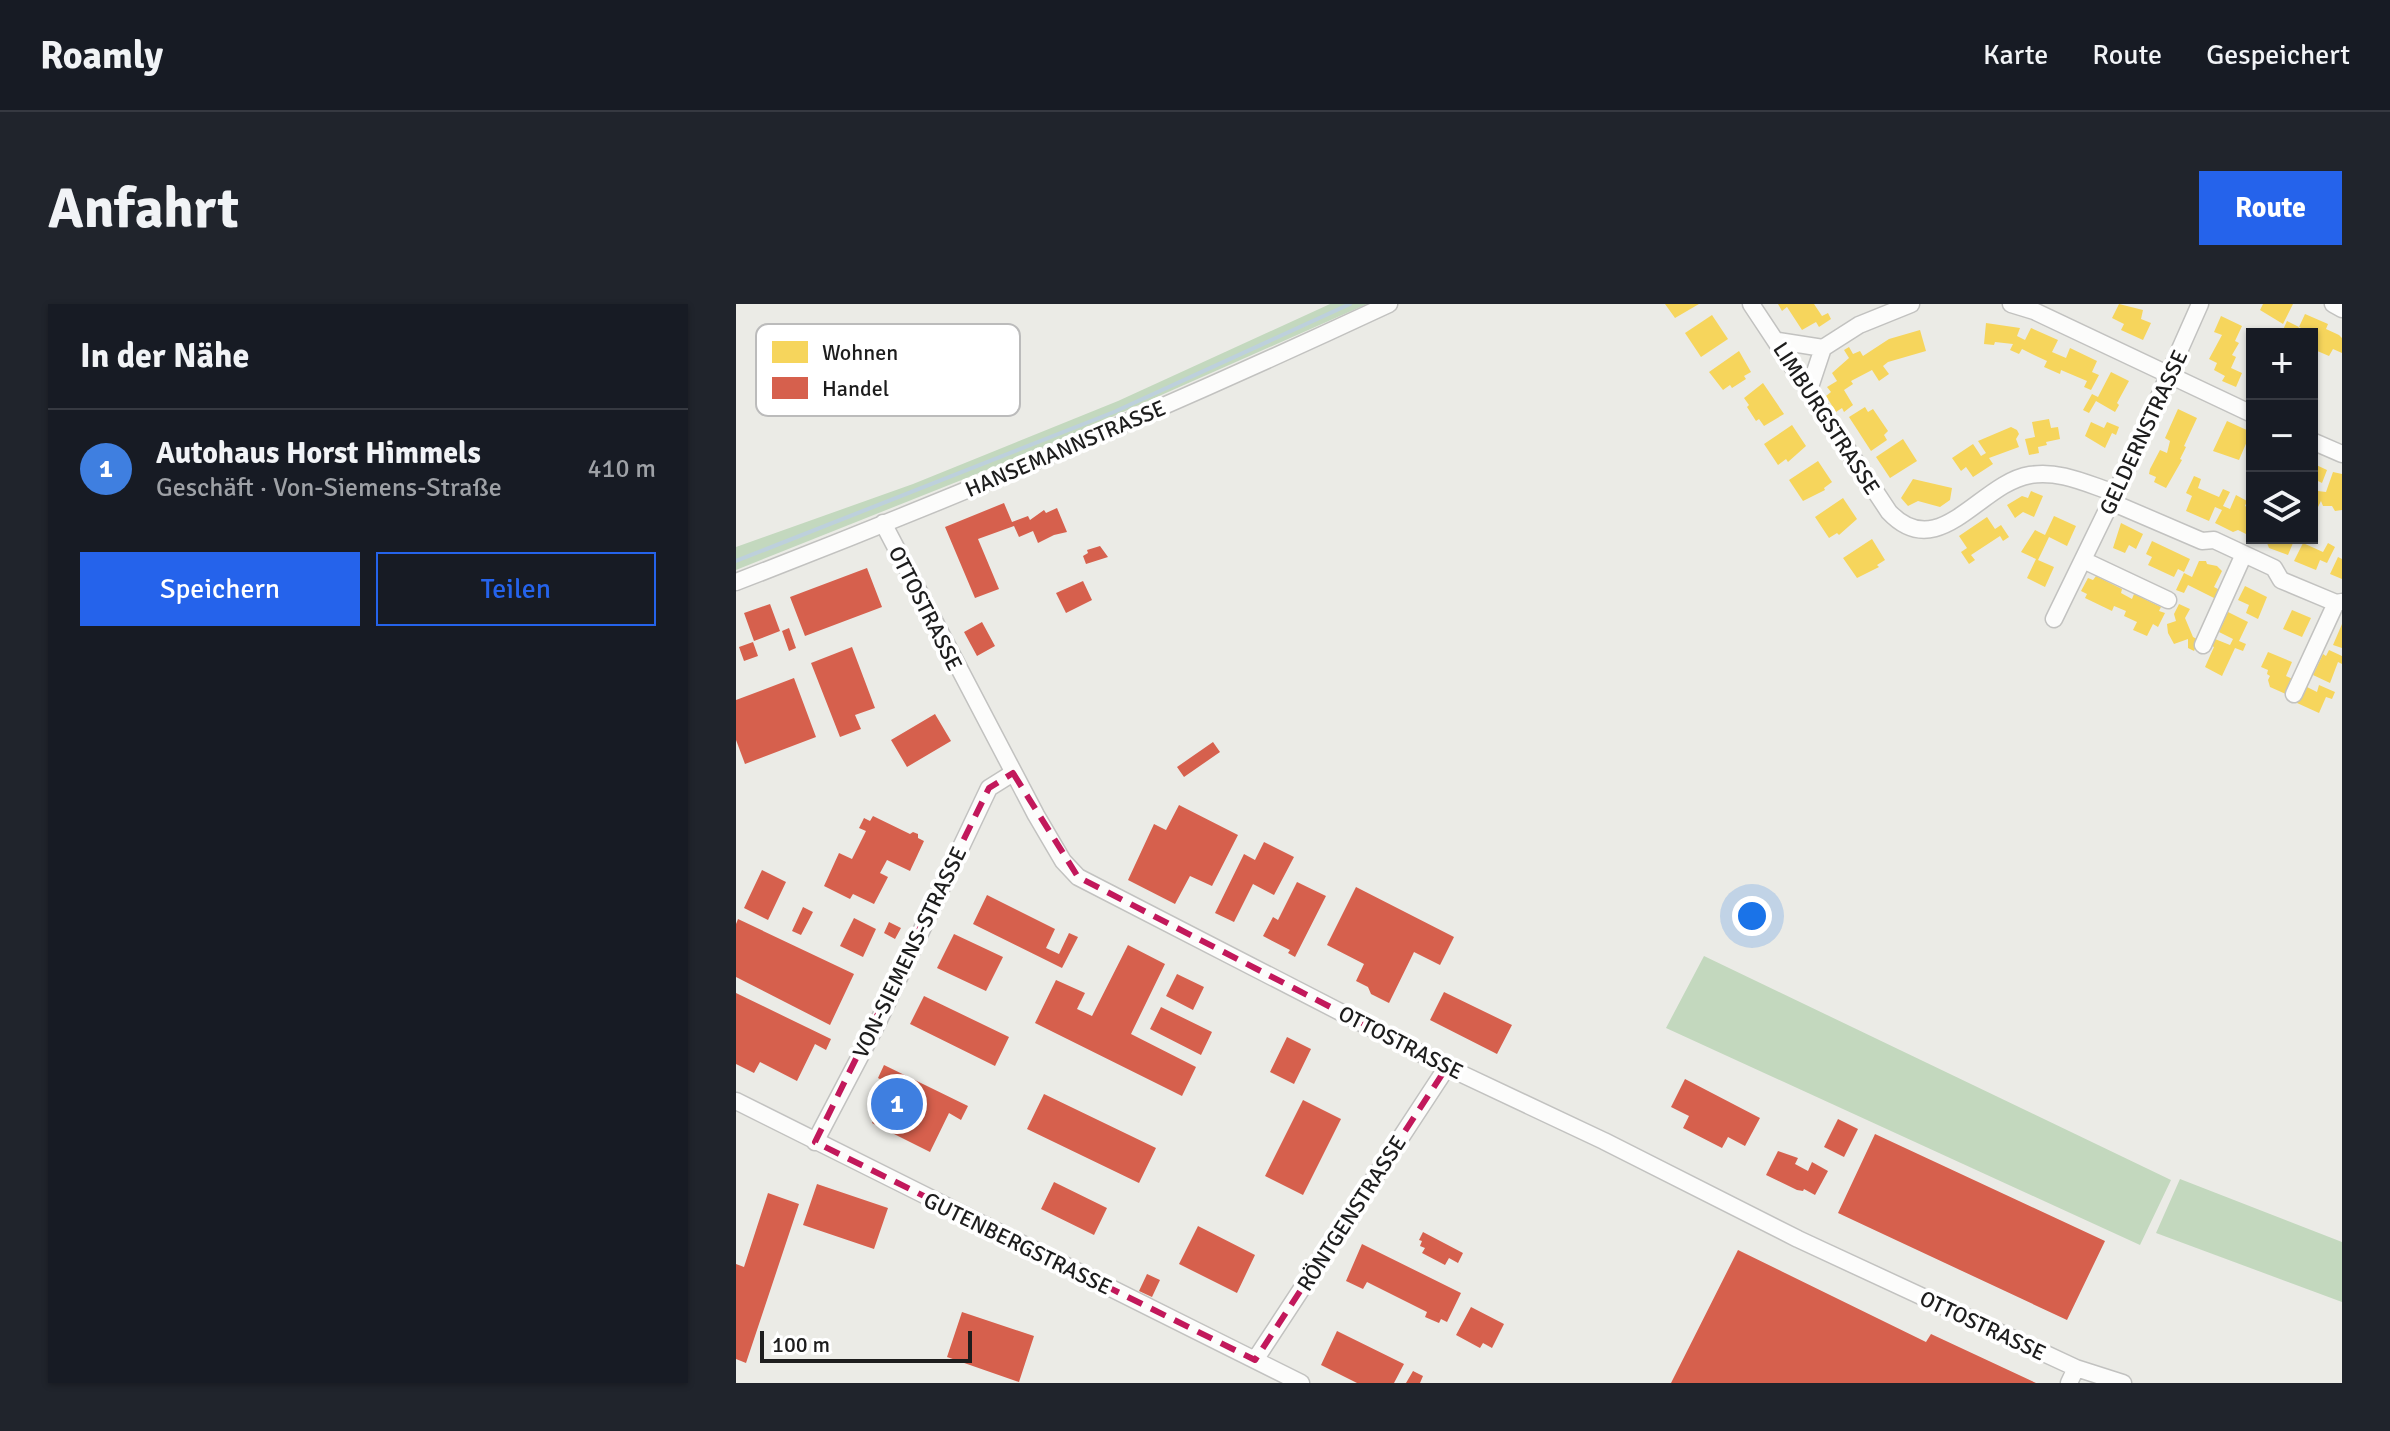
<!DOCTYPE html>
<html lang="de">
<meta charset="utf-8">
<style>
:root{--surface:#171b24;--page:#20242c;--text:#f1f3f6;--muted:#9ea1a6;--line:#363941;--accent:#2563eb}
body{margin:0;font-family:Signika,sans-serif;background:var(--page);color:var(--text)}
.controls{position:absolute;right:24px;top:24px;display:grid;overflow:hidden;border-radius:0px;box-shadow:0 2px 6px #0004}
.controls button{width:72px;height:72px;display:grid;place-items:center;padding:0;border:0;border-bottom:2px solid var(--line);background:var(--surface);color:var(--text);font:40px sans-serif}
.scale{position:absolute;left:24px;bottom:20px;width:212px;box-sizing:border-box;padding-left:8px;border:4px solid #1d1d1d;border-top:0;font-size:22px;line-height:28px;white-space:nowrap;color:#1d1d1d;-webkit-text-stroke:6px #fff;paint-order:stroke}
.you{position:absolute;left:1016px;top:612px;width:28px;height:28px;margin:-20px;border:6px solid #fff;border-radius:50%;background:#1a73e8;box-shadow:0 0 0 12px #1a73e833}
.badge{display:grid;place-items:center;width:52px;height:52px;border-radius:50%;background:var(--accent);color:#fff;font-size:26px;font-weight:700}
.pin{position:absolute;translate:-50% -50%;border:4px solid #fff;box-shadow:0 2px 8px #0006}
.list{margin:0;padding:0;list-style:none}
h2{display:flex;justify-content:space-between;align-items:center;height:104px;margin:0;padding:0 32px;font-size:34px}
h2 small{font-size:26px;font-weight:400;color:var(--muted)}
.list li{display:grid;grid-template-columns:52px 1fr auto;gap:24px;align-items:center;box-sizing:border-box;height:120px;padding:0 32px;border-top:2px solid var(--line)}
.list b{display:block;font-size:30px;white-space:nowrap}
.list p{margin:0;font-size:26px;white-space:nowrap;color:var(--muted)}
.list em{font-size:26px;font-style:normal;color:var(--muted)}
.actions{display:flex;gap:16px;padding:24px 32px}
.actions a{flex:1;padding:18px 0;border:2px solid var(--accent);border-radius:0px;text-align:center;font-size:28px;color:var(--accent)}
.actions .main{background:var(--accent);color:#fff}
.icon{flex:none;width:44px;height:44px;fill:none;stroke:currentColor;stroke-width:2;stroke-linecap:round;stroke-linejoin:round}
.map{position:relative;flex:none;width:1606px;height:1079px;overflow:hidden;border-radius:0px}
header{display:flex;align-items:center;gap:48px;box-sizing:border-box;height:112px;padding:0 40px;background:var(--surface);border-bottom:2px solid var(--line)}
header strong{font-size:38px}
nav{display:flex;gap:44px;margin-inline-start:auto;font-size:28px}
.intro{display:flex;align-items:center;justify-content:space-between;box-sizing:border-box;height:192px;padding:0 48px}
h1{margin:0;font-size:56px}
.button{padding:20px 36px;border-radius:0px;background:var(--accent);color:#fff;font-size:28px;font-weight:700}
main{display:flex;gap:48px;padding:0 48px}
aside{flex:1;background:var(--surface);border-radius:0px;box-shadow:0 2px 6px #0004}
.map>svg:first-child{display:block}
.forest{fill:#c3d8be}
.homes{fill:#f6d55c}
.shops{fill:#d6604d}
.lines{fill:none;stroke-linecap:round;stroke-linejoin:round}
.stream{stroke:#bdd0dc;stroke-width:4}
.minor-casing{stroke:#c2c2c0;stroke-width:19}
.minor{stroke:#fcfcfb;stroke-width:16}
.marked{fill:none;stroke:#c2185b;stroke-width:6;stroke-dasharray:16 10;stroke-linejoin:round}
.labels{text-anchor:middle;stroke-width:8;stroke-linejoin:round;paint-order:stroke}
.street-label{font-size:22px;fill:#1d1d1d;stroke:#fff}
.key{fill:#fff;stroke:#bbb;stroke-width:2}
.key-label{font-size:22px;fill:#1d1d1d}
</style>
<header>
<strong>Roamly</strong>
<nav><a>Karte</a><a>Route</a><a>Gespeichert</a></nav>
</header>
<div class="intro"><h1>Anfahrt</h1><a class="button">Route</a></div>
<main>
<aside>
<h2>In der Nähe<small></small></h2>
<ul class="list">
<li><span class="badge" style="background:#3f7fe0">1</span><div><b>Autohaus Horst Himmels</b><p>Geschäft · Von-Siemens-Straße</p></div><em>410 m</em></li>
</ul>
<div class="actions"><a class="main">Speichern</a><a>Teilen</a></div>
</aside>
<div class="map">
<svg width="1606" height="1079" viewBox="0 0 1606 1079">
<rect width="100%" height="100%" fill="#ebebe6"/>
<path class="forest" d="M594 0H631L308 143 0 266V243L177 180 382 97Z
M968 652 1435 876 1404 941 930 724Z
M1444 875 1606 938V998L1420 929Z"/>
<path class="homes" d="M929 0H963L939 14Z
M1042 0H1078L1086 12 1092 9 1095 15 1083 23 1080 18 1066 26 1051 3 1046 7Z
M1383 0 1407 6 1405 15 1415 19 1407 36 1385 26 1388 20 1376 14Z
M1527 0H1557L1547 20 1524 6Z
M1569 10 1592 20 1590 25 1603 31 1606 34V49L1597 45 1593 52 1579 46 1582 41 1576 38V30H1571L1572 27 1563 23Z
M976 11 992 35 965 53 949 29Z
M1485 12 1506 22 1499 37 1503 39 1496 51 1500 53 1495 64 1506 69 1500 83 1486 77 1489 72 1478 66 1481 59 1473 55 1486 31 1478 28Z
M1551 17 1563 23 1560 30H1545Z
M1250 19 1284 24 1281 32 1289 36 1295 24 1322 36 1316 48 1330 54 1334 44 1361 57 1356 68 1363 71 1355 86 1348 83 1351 77 1325 66 1324 70 1308 63 1311 57 1298 51 1286 45 1283 50 1274 46 1277 40 1259 38 1258 41 1248 40Z
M1184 26 1190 47 1152 58 1147 62 1153 70 1143 77 1136 66 1115 77 1117 80 1108 86 1117 101 1108 108 1106 104 1100 108 1090 92 1095 88 1091 83 1101 77 1096 69 1113 54 1108 46 1113 43 1117 50 1124 47 1127 52 1153 35Z
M1003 47 1015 68 1008 72 1010 75 996 84 994 81 987 86 973 68Z
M1375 68 1393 77 1381 99 1383 101 1379 108 1360 97 1353 109 1347 106 1356 90 1362 93Z
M1027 79 1048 110 1028 122 1023 115 1020 117 1011 103 1013 101 1008 94Z
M1129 103 1132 108 1137 105 1152 127 1148 131 1151 136 1135 147 1113 113Z
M1442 105 1461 114 1448 142 1450 143 1444 155 1446 156 1430 184 1418 178 1420 173 1413 170 1414 165 1424 146 1431 149 1434 137 1429 134Z
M1313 115 1315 124 1322 123 1324 135 1310 138 1311 141 1302 143 1303 149 1293 151 1289 135 1299 133 1296 118Z
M1491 117 1515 128 1503 156 1477 147Z
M1355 118 1368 124 1371 118 1383 123 1380 131 1376 129 1369 144 1349 132Z
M1056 121 1070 142 1052 158 1050 155 1042 161 1028 140Z
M1275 123 1281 126 1283 130 1280 135 1283 143 1253 154 1257 160 1237 173 1230 163 1225 167 1216 154 1237 140 1245 152 1250 149 1242 137Z
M1167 135 1181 157 1154 174 1140 153Z
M1082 157 1096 178 1088 184 1089 186 1067 197 1053 176Z
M1576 159 1591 166 1586 179 1576 174Z
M1597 168 1606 170V206L1599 207 1596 202H1587L1585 197 1582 203 1576 200 1582 187 1590 188Z
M1458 172 1465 175 1462 184 1483 193 1487 185 1494 188 1487 202 1494 205 1500 191 1511 197 1509 202 1516 206V233L1502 226 1497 228 1479 219 1486 206 1479 203 1473 217 1450 207 1456 192 1450 189Z
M1177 175 1216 184 1214 196 1204 203 1182 197 1172 202 1165 194Z
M1295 187 1307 192 1298 213 1287 208 1279 214 1271 201 1286 192 1292 194Z
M1107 194 1121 215 1103 231 1101 229 1093 234 1079 213Z
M1318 212 1340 222 1331 242 1313 233 1302 256 1318 263 1309 283 1291 274 1300 255 1285 248 1299 226 1309 231Z
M1251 213 1259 225 1265 221 1273 233 1267 237 1264 232 1235 251 1239 256 1233 260 1225 248 1231 244 1223 232Z
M1385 219 1407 230 1400 245 1393 241 1389 249 1377 244Z
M1523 234H1552L1557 239 1552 251 1533 244 1531 239 1523 237Z
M1136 235 1149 256 1141 261 1143 263 1121 274 1107 254Z
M1416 237 1454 255 1448 268 1442 265 1438 273 1412 261 1416 253 1410 250Z
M1567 239 1587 248 1592 239 1599 243 1591 259 1584 256 1580 266 1558 257Z
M1602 253 1606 255V275L1594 270Z
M1463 257H1470L1471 260 1481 262 1486 267 1478 283 1484 286 1480 295 1452 281 1448 289 1440 286 1448 269 1456 273Z
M1360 272 1386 285 1385 289 1396 295 1398 290 1425 303 1423 307 1429 309 1422 323 1417 320 1411 332 1397 326 1401 318 1388 312 1390 307 1378 302 1376 307 1349 294 1351 290 1345 287 1352 274 1357 276Z
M1509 282 1531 293 1522 315 1510 309 1513 301 1502 296Z
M1443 300 1454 305 1449 314 1457 333 1463 336 1458 347 1452 344V335L1438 340 1432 329 1431 320 1440 317 1438 310Z
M1556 306 1575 314 1566 333 1547 325Z
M1492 308 1512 318 1503 337 1510 340 1507 347 1499 344 1486 372 1469 363 1478 343 1476 342 1479 335 1494 341 1497 335 1483 328Z
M1606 320V344L1597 341Z
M1593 346 1606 352V360L1602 358 1594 379 1577 371 1587 350 1590 352Z
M1532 348 1556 358 1550 372 1559 376 1552 391 1534 383 1532 376 1534 372 1531 370 1532 366 1525 363Z
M1583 381 1599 388 1596 395 1590 393 1583 409 1561 399 1569 382 1581 388Z"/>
<path class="shops" d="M268 199 276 218 292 212 294 216 308 206 310 209 321 204 331 228 318 231 302 239 297 227 283 233 278 222 242 235 263 285 239 294 209 223Z
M364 242 372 253 350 260 347 252 352 249 351 246Z
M131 264 146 303 69 332 54 293Z
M347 277 356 296 330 309 320 289Z
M34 300 44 327 18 337 8 309Z
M246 318 259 342 241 352 228 328Z
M53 324 60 344 53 347 46 327Z
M17 338 22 352 8 357 3 343Z
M116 343 139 404 119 411 125 425 104 433 75 359Z
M58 374 80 433 9 460 0 436V396Z
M199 410 215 437 171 463 155 436Z
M477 438 484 448 448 473 441 463Z
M443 501 502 531 476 582 454 572 439 600 392 576 418 520 430 526Z
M137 512 174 530 177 528 182 530V534L188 537 174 567 151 556 144 569 152 573 138 600 117 590 114 595 88 582 103 549 116 555 130 527 123 524 128 514 134 517Z
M528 538 558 553 538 591 517 580 498 618 479 609 508 550 519 556Z
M26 566 50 578 32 616 8 604Z
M561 578 590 592 559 653 552 649 554 646 527 632 537 613 542 616Z
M620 583 718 633 704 661 678 648 653 699 635 690 632 683 620 677 628 660 591 641Z
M251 591 319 625 310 644 323 650 333 629 342 633 326 664 237 620Z
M67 603 77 608 65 631 56 627Z
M118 614 140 625 127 653 104 642Z
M2 615 118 670 94 721 0 673V620Z
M153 618 165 624 159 635 148 629Z
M218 630 267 653 250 687 201 664Z
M392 641 429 660 395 730 460 763 446 792 299 719 320 676 349 689 341 705 356 712Z
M441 670 468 683 457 706 430 692Z
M708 688 776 721 761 750 694 716Z
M0 689 95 735 90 746 79 740 61 777 24 758 18 769 0 760Z
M188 692 273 733 259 762 174 720Z
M425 703 476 728 465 751 414 725Z
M551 733 575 745 558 780 534 768Z
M148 761 232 802 225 816 213 809 194 848 136 819 155 781 142 774Z
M949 775 1024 814 1009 842 992 833 986 844 947 824 953 812 935 803Z
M308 790 420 844 403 879 291 825Z
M567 796 605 815 567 891 529 872Z
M1102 815 1122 825 1108 853 1088 843Z
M1139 830 1369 937 1331 1016 1102 909Z
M1042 847 1062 854 1059 860 1072 867 1076 858 1092 867 1079 891 1068 885 1067 887 1061 886 1030 871Z
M318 878 371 904 358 931 305 905Z
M81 880 152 904 138 945 67 921Z
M32 889 63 900 10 1059 0 1055V960L8 963Z
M462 922 519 951 501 989 443 960Z
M687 928 727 949 722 959 713 954 709 961 686 949 689 944 684 942 686 937 683 936Z
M626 940 725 989 711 1018 705 1015 703 1019 689 1013 691 1008 631 978 627 985 610 977Z
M1002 946 1190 1038 1195 1030 1300 1079H935Z
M411 970 424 976 416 993 403 987Z
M735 1003 768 1020 756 1044 747 1039 744 1044 720 1031Z
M226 1008 298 1032 283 1078 211 1053Z
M601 1027 668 1060 658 1079H621L585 1061Z
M677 1067 687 1072 684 1079H670Z"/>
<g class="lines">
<path class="stream" d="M0 257 378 108 614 0"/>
<defs>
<path id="minor" d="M1015 0 1153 208C1203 261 1244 179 1294 171 1324 166 1351 180 1379 189
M1275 0 1298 7 1516 110
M1597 0 1606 5
M1042 37 1087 44 1123 21 1175 0
M1073 86 1087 44
M1576 137 1606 150
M1375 198 1466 237 1478 236 1538 264 1545 276 1600 299 1606 298
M147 219 300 511 327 557 342 573 711 763 868 837 1062 935 1340 1064 1333 1079
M1347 256 1432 296
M0 278C221 193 439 100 653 0
M1318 315 1390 167 1464 0
M1467 341 1508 250
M1558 390 1600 299
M0 797 565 1079
M79 838 142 718 253 484 277 469
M519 1056 711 763
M1340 1064 1387 1079"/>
</defs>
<use href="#minor" class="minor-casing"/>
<use href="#minor" class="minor"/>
</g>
<path class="marked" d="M277 469 342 573 711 763 519 1056 79 838 253 484Z"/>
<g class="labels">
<g class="street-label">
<text transform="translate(1091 114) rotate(57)" y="8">LIMBURGSTRASSE</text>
<text transform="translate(1407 128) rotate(-65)" y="8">GELDERNSTRASSE</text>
<text transform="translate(329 144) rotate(-23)" y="8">HANSEMANNSTRASSE</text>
<text transform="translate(190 304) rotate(63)" y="8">OTTOSTRASSE</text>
<text transform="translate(173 648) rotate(-64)" y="8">VON-SIEMENS-STRASSE</text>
<text transform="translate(665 738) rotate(27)" y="8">OTTOSTRASSE</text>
<text transform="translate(615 909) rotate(-57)" y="8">RÖNTGENSTRASSE</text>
<text transform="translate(282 939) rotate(26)" y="8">GUTENBERGSTRASSE</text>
<text transform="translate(1247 1021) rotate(25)" y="8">OTTOSTRASSE</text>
</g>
</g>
<rect x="20" y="20" width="264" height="92" rx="12" class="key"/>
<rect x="36" y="37" width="36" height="22" fill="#f6d55c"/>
<rect x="36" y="73" width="36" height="22" fill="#d6604d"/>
<g class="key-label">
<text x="86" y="56">Wohnen</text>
<text x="86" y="92">Handel</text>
</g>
</svg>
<div class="controls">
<button>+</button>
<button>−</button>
<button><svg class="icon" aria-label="layers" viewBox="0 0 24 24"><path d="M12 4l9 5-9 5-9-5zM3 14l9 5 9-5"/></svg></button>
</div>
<div class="scale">100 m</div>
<div class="you"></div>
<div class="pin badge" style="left:161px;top:800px;background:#3f7fe0">1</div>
</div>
</main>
